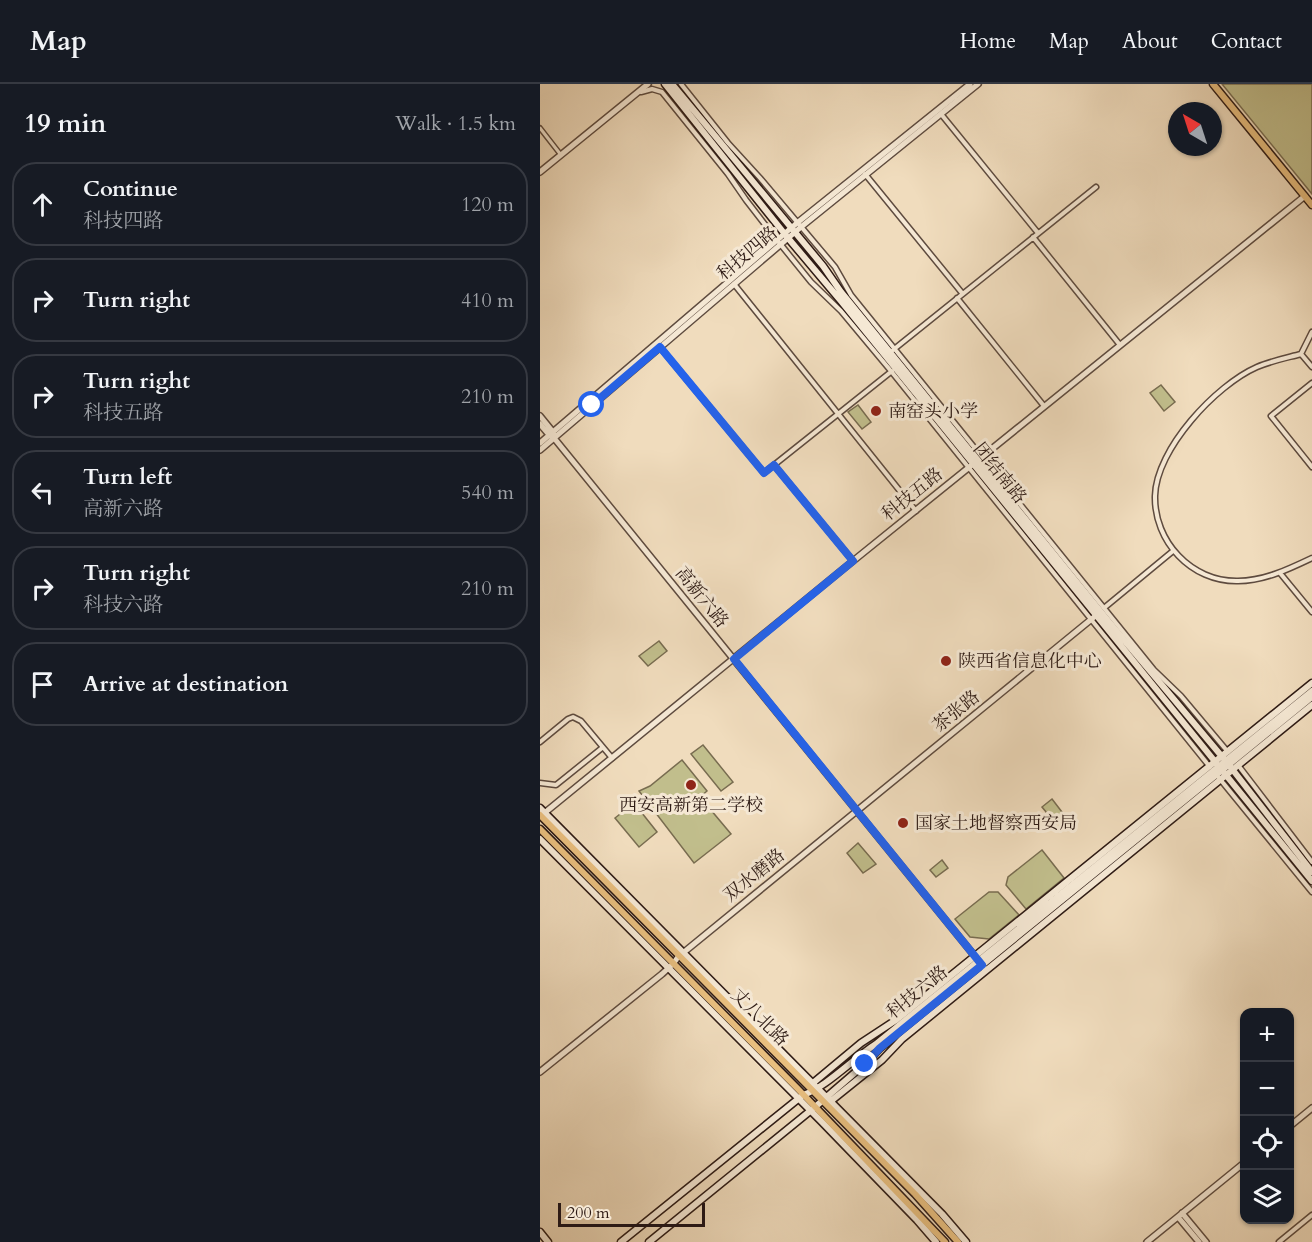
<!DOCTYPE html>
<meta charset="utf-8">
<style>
:root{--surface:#171b24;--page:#20242c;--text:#f1f3f6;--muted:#9ea1a6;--line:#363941}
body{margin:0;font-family:Cardo,"Noto Serif SC",serif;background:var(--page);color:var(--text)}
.controls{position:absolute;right:18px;bottom:18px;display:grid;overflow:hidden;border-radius:12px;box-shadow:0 2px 4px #0004}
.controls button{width:54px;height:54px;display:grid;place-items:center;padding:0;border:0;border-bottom:2px solid var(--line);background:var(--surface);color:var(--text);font:30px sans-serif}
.compass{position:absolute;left:628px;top:18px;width:54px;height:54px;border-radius:50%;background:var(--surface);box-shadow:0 2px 4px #0004;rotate:321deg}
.scale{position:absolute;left:18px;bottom:15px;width:147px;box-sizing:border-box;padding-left:6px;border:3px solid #2e1b15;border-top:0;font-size:16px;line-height:21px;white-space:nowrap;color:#2e1b15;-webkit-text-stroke:4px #f5e8d4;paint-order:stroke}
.stop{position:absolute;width:18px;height:18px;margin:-14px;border:4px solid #2563eb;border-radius:50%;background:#fff}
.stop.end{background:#2563eb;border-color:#fff;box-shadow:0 2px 6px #0008}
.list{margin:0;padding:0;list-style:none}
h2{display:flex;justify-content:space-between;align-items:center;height:78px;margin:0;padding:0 24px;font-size:26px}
h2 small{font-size:20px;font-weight:400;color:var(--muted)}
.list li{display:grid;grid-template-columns:39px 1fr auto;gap:18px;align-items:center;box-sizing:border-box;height:84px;margin:0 12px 12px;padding:0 12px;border:2px solid var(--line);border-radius:24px}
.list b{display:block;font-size:22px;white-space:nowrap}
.list p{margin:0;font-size:20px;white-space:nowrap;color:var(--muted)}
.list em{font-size:20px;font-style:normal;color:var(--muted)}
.icon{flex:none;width:33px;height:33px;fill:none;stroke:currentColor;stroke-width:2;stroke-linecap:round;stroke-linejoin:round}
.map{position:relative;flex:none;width:772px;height:1158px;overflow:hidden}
header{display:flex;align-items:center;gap:36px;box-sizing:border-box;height:84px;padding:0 30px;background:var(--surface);border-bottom:2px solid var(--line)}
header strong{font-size:28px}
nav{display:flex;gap:33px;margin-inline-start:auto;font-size:21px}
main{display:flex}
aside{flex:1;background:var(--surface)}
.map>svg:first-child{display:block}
.green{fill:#c1be8c;stroke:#786c50;stroke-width:1.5}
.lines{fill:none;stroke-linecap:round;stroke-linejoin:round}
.pedestrian-casing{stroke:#5e4b3f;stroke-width:6}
.minor-casing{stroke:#5e4b3f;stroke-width:7}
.tertiary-casing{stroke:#5e4b3f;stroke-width:8}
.secondary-casing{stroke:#2e1b15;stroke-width:9}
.primary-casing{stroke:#2e1b15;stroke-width:9}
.pedestrian{stroke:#f5e8d4;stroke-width:3}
.minor{stroke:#f5e8d4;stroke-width:4}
.tertiary{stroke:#f5e8d4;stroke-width:5}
.secondary{stroke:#f5e8d4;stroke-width:6}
.primary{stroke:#e8be7e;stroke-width:6}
.route{stroke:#2563eb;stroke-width:8}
.poi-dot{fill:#8f2418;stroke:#f5e8d4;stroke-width:2}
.labels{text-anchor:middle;stroke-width:6;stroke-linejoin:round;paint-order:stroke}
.street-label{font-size:18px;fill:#2e1b15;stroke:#f5e8d4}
.poi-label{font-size:18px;fill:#2e1b15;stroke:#f5e8d4;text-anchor:start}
</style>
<header>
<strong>Map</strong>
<nav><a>Home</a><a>Map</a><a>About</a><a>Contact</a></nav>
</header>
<main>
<aside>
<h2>19 min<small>Walk · 1.5 km</small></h2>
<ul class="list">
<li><svg class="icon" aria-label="ahead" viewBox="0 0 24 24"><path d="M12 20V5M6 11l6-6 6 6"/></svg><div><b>Continue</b><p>科技四路</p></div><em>120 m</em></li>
<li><svg class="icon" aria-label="right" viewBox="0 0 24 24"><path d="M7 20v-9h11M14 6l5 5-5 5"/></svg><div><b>Turn right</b></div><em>410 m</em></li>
<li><svg class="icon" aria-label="right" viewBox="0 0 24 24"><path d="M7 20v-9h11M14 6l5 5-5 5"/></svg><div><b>Turn right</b><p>科技五路</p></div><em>210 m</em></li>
<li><svg class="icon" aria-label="left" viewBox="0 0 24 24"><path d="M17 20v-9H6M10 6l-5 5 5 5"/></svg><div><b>Turn left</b><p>高新六路</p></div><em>540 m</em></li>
<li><svg class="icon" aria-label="right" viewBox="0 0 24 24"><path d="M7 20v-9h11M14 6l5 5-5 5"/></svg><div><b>Turn right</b><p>科技六路</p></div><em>210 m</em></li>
<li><svg class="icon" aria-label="arrive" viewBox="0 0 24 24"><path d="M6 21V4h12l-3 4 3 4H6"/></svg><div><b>Arrive at destination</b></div></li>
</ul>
</aside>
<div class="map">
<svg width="772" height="1158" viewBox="0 0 772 1158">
<rect width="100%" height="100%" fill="#f0dcbd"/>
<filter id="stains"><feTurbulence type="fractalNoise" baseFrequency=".00333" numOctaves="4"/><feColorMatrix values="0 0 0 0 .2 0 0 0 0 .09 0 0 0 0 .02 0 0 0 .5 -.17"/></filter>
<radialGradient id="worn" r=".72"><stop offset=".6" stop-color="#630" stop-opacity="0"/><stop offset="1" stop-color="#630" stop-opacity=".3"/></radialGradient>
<path class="green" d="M682 0H772V110Z
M621 301 635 318 624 327 610 309Z
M318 321 331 338 322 345 308 328Z
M119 557 127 567 108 582 99 572Z
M163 661 193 698 181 707 151 670Z
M142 676 167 707 160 713 191 750 154 779 99 707 110 702Z
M512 715 525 732 516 740 502 723Z
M94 719 117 748 99 763 75 734Z
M318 759 336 780 323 789 307 769Z
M502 766 524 794 486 825 466 801 468 793Z
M402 776 408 784 396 793 390 786Z
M449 808H458L479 831 449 855 430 853 415 835Z"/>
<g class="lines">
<defs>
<path id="pedestrian" d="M0 44 21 71"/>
<path id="minor" d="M141 0 188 59 220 94 295 183 311 211 614 586 641 612 688 668
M101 8 112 5 122 8 188 90 206 116 237 156 271 198 301 227 351 287 670 683
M401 30 498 149
M325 90 422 209
M493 153 580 261
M194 200 376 427
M417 214 504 322
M772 248 761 270C746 274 731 277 717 283 676 301 616 365 615 412 614 457 651 498 698 497 724 497 749 485 772 474
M119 262 224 389 352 287
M353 266 556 103
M761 270 772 283
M772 299 731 332 772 383
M234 381 313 477
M740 489 772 528
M564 524 633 467
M0 658 28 635 33 633 41 637 72 674
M698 681 772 778
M675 689 772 808
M0 699 16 701 62 664
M739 1158 772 1131"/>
<path id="tertiary" d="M0 88 108 0
M0 332 13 348 14 354 446 886
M0 340 10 352
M0 359 257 139 430 0
M0 366 261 143 438 0
M2 731 313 477 765 112
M0 988 122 890 133 880 138 873 559 529
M750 1042 772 1024
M642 1129 666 1158
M638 1133 659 1158
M607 1158 704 1079"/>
<path id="secondary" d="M125 0 248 154 301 217 772 797
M132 0 283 182 301 208 569 538 689 681 772 788
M0 724 402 1130 426 1158
M0 755 280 1036 377 1136 396 1158
M274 1007 273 999 321 959 356 936 772 599
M282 1015 291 1017 342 976 362 955 772 621
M0 1148 8 1158
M81 1158 263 1011C285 1004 314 974 336 960L772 607
M109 1158 275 1023 325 980 340 964 772 613"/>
<path id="primary" d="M673 0 772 121
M0 731 375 1110 418 1158
M0 745 257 1004 405 1158"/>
</defs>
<use href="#pedestrian" class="pedestrian-casing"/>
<use href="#minor" class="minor-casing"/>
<use href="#tertiary" class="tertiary-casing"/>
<use href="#secondary" class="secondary-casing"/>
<use href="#primary" class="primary-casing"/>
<use href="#pedestrian" class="pedestrian"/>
<use href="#minor" class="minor"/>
<use href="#tertiary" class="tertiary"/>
<use href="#secondary" class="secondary"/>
<use href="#primary" class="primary"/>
</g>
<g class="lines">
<path class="route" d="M52 321 120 263 224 389 234 381 313 477 194 575 442 881 340 964 325 980"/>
</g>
<g class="poi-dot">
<circle cx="336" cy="327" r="6"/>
<circle cx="406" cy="577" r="6"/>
<circle cx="151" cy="701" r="6"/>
<circle cx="363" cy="739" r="6"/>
</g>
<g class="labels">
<g class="street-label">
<text transform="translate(207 169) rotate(-40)" y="6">科技四路</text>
<text transform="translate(460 389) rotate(51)" y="6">团结南路</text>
<text transform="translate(372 410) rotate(-39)" y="6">科技五路</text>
<text transform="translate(162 513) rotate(51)" y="6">高新六路</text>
<text transform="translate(416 627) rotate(-39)" y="6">茶张路</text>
<text transform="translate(214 791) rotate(-39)" y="6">双水磨路</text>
<text transform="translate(377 908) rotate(-39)" y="6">科技六路</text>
<text transform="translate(220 933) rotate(45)" y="6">丈八北路</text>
</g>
<g class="poi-label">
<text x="348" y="333">南窑头小学</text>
<text x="418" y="583">陕西省信息化中心</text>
<text x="151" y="727" text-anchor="middle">西安高新第二学校</text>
<text x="375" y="745">国家土地督察西安局</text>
</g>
</g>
<rect width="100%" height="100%" filter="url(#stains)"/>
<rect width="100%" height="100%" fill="url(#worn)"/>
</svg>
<div class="controls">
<button>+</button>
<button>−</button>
<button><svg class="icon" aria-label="locate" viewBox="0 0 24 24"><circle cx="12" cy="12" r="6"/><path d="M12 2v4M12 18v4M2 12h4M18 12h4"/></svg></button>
<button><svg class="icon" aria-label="layers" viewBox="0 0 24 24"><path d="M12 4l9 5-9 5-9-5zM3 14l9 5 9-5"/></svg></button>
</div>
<svg class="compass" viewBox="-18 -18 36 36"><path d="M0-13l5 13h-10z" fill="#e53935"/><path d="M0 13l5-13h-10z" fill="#9ea1a6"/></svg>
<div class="scale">200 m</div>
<div class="stop" style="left:52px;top:321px"></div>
<div class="stop end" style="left:325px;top:980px"></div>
</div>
</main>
